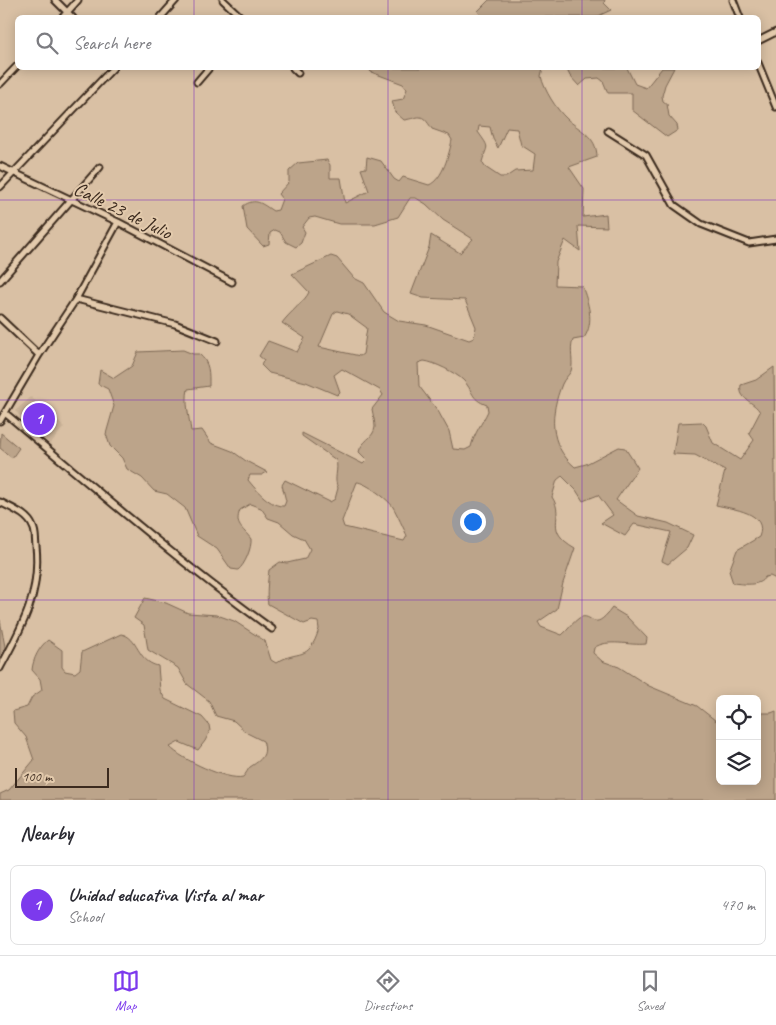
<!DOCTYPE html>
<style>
:root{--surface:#fff;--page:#f2f2f3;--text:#2b2b33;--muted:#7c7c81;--line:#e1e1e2;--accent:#7c3aed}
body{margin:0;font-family:Caveat,sans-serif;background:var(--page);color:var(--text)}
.controls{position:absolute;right:15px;bottom:15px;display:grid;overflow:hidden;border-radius:8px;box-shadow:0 2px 12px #0003}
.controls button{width:45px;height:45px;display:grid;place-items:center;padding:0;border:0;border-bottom:1px solid var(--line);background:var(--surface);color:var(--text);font:25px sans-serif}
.scale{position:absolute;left:15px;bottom:12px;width:94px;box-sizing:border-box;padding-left:5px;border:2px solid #3b2a1e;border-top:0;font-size:14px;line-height:18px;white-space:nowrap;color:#3b2a1e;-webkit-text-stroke:4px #e3caac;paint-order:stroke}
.you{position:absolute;left:472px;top:521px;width:18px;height:18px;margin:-12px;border:4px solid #fff;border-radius:50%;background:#1a73e8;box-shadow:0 0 0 8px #1a73e833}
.badge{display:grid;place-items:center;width:32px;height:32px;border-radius:50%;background:var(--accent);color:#fff;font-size:16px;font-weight:700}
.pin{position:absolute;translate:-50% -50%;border:2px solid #fff;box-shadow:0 1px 5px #0006}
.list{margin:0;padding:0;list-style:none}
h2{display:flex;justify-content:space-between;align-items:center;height:65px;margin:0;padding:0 20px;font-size:21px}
h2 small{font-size:16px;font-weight:400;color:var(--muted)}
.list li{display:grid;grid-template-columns:32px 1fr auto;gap:15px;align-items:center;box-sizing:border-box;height:80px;margin:0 10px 10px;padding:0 10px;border:1px solid var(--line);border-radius:8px}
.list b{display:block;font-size:19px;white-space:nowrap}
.list p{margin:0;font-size:16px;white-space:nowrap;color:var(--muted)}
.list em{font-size:16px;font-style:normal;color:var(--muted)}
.icon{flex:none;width:28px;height:28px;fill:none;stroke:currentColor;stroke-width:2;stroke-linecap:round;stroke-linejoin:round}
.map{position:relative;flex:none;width:776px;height:800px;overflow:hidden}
.search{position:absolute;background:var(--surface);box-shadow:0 2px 12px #0003;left:15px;right:15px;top:15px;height:55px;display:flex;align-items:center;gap:12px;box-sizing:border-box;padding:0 18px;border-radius:8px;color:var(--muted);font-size:19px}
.sheet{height:155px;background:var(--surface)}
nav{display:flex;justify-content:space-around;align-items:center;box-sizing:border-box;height:70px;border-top:1px solid var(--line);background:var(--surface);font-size:14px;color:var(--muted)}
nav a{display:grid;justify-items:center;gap:2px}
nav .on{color:var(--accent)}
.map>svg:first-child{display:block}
.built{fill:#cab297}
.green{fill:#bca48a;stroke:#7c6754;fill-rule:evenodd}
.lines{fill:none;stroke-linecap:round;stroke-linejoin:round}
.street-casing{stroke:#3b2a1e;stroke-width:9}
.street{stroke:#e3caac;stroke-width:5}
.grid{fill:none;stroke:#7b2cbf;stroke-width:1;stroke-opacity:0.55}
.labels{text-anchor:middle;stroke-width:4;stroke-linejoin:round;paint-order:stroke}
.street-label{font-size:20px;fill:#3b2a1e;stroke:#e3caac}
</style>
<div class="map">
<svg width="776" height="800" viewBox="0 0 776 800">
<rect width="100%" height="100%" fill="#d9c0a4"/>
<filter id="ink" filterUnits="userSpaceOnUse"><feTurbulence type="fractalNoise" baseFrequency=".02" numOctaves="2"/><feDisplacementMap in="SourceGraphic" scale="10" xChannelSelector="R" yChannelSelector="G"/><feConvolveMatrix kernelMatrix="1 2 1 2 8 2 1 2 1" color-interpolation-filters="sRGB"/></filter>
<g filter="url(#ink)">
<path class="built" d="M31 397 64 427 50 444 15 411Z"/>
<path class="green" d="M489 0H605L604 3 611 10 596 17H482L478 11Z
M368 68H543L541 76C544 90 556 109 567 119 579 130 597 136 597 157L569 167 584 189 583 217 606 214 607 227 578 226 580 251 565 240 556 262 555 285 582 286C588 302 595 322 584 338L573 340C569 351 574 362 571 371 569 375 564 379 562 384 550 414 548 444 575 467L586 464 619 447 625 448 638 468 616 500 638 516 668 523 693 535 687 548 668 564 662 561 671 532 634 524 625 536 601 523 613 515 598 495 583 501 576 490 562 476 557 480 552 497C566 518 542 529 575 548L563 583 557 609 538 622 541 627 562 635C568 630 573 622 579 618 593 611 592 635 612 608L627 617 647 638 646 644C630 646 607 638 594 648L593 653 602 661 619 667 649 686 697 706 720 724V781H757V713H771L776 711V800H0V794L9 790 34 760 26 737 14 723 13 711 27 707 32 697 42 690 40 679 32 670C33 659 39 647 48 640L62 650V667L65 671 75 673 80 669 82 652 121 634C139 637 136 661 158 666L160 690 165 699 202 717 209 725 210 731 205 741 198 750 179 742 170 747C181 759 227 781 243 777 246 774 248 769 250 767 261 760 268 755 263 741L247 733 234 721 216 716 209 701 187 684 178 668 148 650 144 625 134 618 145 598 166 603 188 613 217 615 234 621 265 641 271 660 276 663C299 648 308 664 319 629L318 622 312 621 304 624 268 604C266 595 268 579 269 570L280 562 287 563 305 559 310 549 304 539 293 534 279 522 268 518 261 508 250 504 240 510C234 526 243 528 251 539 252 547 245 565 238 570L231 569 217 549 197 536 185 508 167 494 154 491 142 478 127 469 122 458 110 446 106 434 114 406 108 389 98 384 100 370 114 378 132 366 138 352 183 350 193 354H199C210 363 209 373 209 386L188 389C185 403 189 416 191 431L202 430 211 443 232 451 246 461 267 472 262 475H250L248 480C256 490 271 507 284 506L286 501 282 485 285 480 330 502 335 499 338 488C333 479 339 470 336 460L302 436V433L363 464 367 460 359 452C361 441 374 438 375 427 375 422 373 415 372 409L383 395 380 390 342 369 334 375 340 392 337 395 306 382 269 373 261 365 264 360 259 356 268 341 297 352 305 338 282 323C289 313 306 300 309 292L292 274 331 256 337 258 354 278 364 283 384 312 399 321 426 325 469 340 474 338 476 327 465 300 423 298 411 294 429 247 431 235 460 253 473 239 443 220 426 204 416 198H410L398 217 375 224H339L315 217 309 218 302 227 305 232 301 243 296 247 286 242 280 232 275 230 270 233 269 244 263 246 247 229 243 206C256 197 262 204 273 211L278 210 282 199 278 194 289 182V171L298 163 327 160 330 165V178H341L345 203 369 191 361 169 366 168 367 157 381 161 394 179 399 182 403 177 429 185C443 179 449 154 452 140L449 135 432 129C421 111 420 118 404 120L395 112 392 101 403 99 407 89 403 84 371 72ZM479 126 490 127 493 139 498 148 507 128 517 129 521 145 535 154 533 170 515 171 506 177H500L485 167 482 162C487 144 491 150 478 132ZM337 311 348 314 367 328 363 354 360 356 319 347 333 314ZM424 361C434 362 456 373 463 380 474 391 470 399 487 405L488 411C482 424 474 433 471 447L465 450 453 449 449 431 438 411 419 386 418 363ZM357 482C365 482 389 500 393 507 396 512 405 531 407 536L404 541 344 527 342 521Z
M566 68H627L635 84 646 88 662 68H674L665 85 662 96 663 101 667 104 669 116 677 125 678 130 667 137 632 110V93H608L603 81 599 78 587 79 579 86 570 76Z
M774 367 776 579 770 576 765 577C759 587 743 584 733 583L729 571 737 550 759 537C769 512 732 509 716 505L725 471 695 455 673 454 678 423 702 422 706 426 713 443 740 460 754 440 749 433 760 412C754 401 738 400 741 385L756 380Z
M1 433 19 448 12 458 0 448Z
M0 620 6 652 0 662Z"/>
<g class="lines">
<defs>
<path id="street" d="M55 0 73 18
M223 0 242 18
M733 0 740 18
M62 18 78 0
M160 18 176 0
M758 41 776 32
M758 63 776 107
M293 68 298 73
M197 82 209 68
M0 84 18 65
M608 131 646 155 674 205 701 224 749 243 776 239
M0 166 118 222 232 282
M0 187 113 68
M0 281 100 167
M76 299 175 324 217 341
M0 318 39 355
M5 413C93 487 179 562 272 629
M0 421 39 355 76 299 118 222
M0 502C11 508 28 514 33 527 36 532 35 540 36 546 41 594 22 627 0 668"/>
</defs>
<use href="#street" class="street-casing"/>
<use href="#street" class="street"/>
</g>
</g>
<path class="grid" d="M194 0V18M388 0V18M582 0V18M194 68V800M388 68V800M582 68V800M0 200H776M0 400H776M0 600H776"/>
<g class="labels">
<g class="street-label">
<text transform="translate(123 210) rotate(26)" y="7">Calle 23 de Julio</text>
</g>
</g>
</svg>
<div class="controls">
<button><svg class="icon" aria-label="locate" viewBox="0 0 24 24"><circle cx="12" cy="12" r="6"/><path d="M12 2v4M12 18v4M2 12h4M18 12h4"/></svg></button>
<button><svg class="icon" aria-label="layers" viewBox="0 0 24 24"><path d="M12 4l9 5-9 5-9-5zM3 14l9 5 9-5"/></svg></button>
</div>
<div class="scale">100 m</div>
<div class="you"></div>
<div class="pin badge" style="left:39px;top:419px">1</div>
<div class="search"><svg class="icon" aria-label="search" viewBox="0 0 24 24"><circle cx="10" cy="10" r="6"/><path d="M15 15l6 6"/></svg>Search here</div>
</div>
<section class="sheet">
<h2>Nearby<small></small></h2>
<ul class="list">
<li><span class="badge">1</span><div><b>Unidad educativa Vista al mar</b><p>School</p></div><em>470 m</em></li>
</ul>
</section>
<nav>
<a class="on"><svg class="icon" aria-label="map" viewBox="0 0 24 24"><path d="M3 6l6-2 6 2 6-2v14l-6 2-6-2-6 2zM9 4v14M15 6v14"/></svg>Map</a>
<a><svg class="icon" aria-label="directions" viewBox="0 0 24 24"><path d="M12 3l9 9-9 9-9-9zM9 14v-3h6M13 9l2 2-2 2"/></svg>Directions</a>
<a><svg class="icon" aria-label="saved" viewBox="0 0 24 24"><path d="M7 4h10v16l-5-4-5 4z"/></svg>Saved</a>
</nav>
